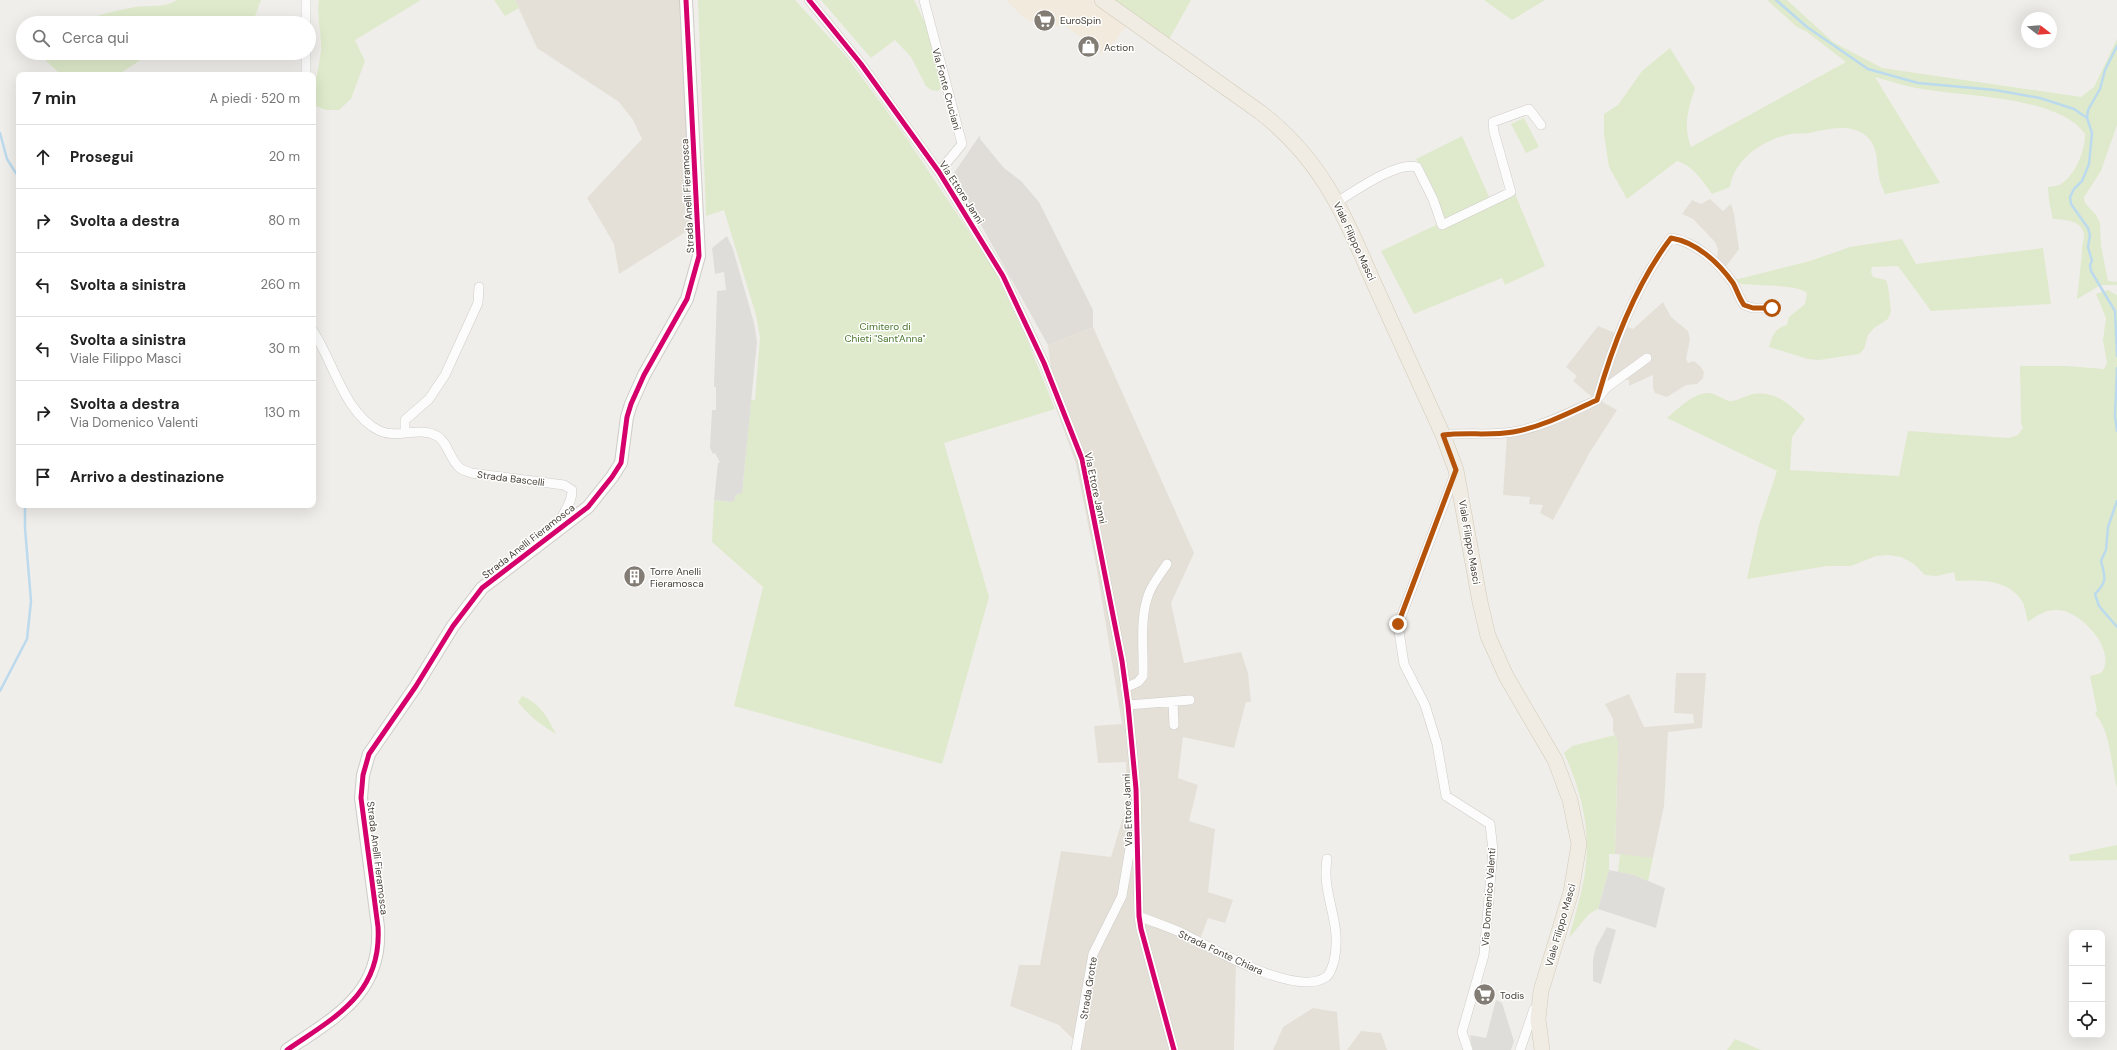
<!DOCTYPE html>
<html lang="it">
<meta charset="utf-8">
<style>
:root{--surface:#fff;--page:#f2f2f2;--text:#222;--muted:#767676;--line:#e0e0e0}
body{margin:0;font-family:"DM Sans",sans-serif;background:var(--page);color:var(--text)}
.controls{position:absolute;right:12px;bottom:12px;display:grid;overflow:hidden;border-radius:8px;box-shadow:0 4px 16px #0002}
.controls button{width:36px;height:36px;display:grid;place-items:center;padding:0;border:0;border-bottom:1px solid var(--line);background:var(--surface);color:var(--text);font:20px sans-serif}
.compass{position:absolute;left:2021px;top:12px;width:36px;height:36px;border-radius:50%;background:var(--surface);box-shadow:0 4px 16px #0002;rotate:107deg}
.stop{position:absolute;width:12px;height:12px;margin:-9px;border:3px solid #b45309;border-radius:50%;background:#fff}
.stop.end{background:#b45309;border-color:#fff;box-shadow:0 1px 4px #0008}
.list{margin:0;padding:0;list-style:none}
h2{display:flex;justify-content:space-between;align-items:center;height:52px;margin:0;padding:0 16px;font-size:17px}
h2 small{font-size:13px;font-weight:400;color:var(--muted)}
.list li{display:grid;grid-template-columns:26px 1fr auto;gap:12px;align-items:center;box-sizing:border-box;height:64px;padding:0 16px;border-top:1px solid var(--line)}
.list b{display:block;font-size:15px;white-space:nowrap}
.list p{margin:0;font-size:13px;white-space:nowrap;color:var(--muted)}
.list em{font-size:13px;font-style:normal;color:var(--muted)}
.icon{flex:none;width:22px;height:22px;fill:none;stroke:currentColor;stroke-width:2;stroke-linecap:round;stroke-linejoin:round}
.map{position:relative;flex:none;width:2117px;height:1050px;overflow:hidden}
.search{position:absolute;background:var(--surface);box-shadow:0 4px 16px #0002;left:16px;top:16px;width:300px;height:44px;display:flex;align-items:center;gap:10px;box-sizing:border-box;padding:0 14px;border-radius:22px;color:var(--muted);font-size:15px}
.panel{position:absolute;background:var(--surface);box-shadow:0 4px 16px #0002;left:16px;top:72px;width:300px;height:436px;border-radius:8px}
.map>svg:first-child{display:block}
.residential{fill:#e4e0d7}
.commercial{fill:#f2eadd}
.industrial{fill:#e0ddd8}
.green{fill:#deeacb}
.parking{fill:#dfddda}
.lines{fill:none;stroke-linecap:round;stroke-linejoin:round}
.stream{stroke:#bcdaed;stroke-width:2.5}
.minor-casing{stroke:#ceccc7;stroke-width:10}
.tertiary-casing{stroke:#ceccc7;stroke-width:14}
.primary-casing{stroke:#d2cab8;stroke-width:16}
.minor{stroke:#fdfcfc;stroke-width:9}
.tertiary{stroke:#fdfcfc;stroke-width:12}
.primary{stroke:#f0ece4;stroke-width:15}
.cycleway-casing{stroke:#fff;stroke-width:8}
.cycleway{stroke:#d6006c;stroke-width:5}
.route{stroke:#b45309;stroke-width:5}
.labels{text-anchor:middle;stroke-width:3;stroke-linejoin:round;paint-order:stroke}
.poi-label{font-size:10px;fill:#463f36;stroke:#fff;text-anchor:start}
.street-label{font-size:10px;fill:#463f36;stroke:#fff}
.park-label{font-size:10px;fill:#48762b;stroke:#fff}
</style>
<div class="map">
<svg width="2117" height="1050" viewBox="0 0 2117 1050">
<rect width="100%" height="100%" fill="#f0eeea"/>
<path class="residential" d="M515 0H684L692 228 619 274 614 244 587 198 642 139 633 120 619 102 537 48Z
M1710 199 1723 211 1731 204 1734 214 1739 249 1725 268 1717 258 1718 249 1715 242 1693 219 1682 214 1692 200 1701 204Z
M1663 302 1671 317 1688 331 1690 339 1686 359 1688 363 1694 361 1700 366 1704 372 1703 378 1697 384 1686 385 1667 397 1655 393 1653 388V375L1629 386V380H1626L1624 377 1606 391 1601 401 1617 410 1590 452 1553 520 1540 513 1543 505 1529 504 1530 497 1503 495 1507 434 1592 397 1573 381 1577 376 1566 367 1598 326 1618 334 1622 325 1633 329Z
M1093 327 1194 553 1171 603 1184 663 1241 652 1248 673 1251 702H1246L1234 748 1183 737 1178 778 1198 785 1189 821 1215 829 1208 892 1233 900 1225 923 1208 918 1201 937 1236 961 1234 1050H1081L1074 1040 1059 1025 1010 1006 1019 965H1040L1061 851 1111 857 1127 804 1126 762 1098 763 1094 726 1122 724 1097 570 1076 464 1056 408 1048 345Z
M1676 673H1706L1702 728 1668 732 1664 806 1653 858 1615 854 1618 742 1613 731V719L1605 704 1629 694 1644 727 1694 723 1693 714 1674 713Z
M1313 1008 1337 1012 1340 1050H1273L1283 1027Z
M1361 1031 1381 1033 1387 1050H1347Z"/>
<path class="commercial" d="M1006 0H1092L1126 27 1104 55 1063 24 1053 27 1030 21 1022 16Z"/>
<path class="industrial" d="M980 135V139L1004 168 1021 181 1039 202 1093 310V327L1048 345 957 182 954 173Z"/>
<path class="green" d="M177 0H261L254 19 238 23H78C96 15 115 11 135 7 149 5 165 8 177 0Z
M319 0H421L355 40 365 61 351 99 339 110H326L313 105C313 87 319 69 321 50 322 33 316 16 319 0Z
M494 0H515L519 8 505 16Z
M698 0H795L847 57 903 133 994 269 1026 337 1055 409 944 443 989 597 942 764 734 706 763 587 712 542 714 500 732 502 735 495 742 493 751 400H755L760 337 756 315 724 210 706 216Z
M821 0H914L926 25 942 87 938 91 931 90 926 86 911 57 895 40 871 58Z
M1110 0H1191L1168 41Z
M1484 0H1545L1512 20Z
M1767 0H1787L1833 42 1882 68 2081 97 2094 87 2117 39V125L2101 171 2084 197 2085 203 2096 215 2100 223 2101 246 2108 281 2117 282V285H2101L2077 299 2082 253C2081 247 2083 244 2084 238 2085 220 2066 220 2053 219L2049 201 2048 187C2052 186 2058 186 2061 184 2076 174 2085 151 2085 134 2059 97 1971 97 1929 90 1910 88 1893 82 1875 77L1940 183 1885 194C1883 189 1880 183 1879 177 1876 161 1879 146 1865 135 1849 123 1827 129 1809 133 1803 134 1797 133 1791 134 1764 139 1734 159 1730 187L1712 194C1702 180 1693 166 1677 161L1627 199 1609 167 1604 134V114L1618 105 1642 71 1670 48 1695 88C1688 109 1683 126 1691 147L1846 62 1807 32 1797 27Z
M41 53H151L118 75H66L58 72 40 55Z
M1524 118 1539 147 1526 153 1511 124Z
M1462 136 1490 199 1445 222 1432 186 1416 159Z
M1515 194 1545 266 1505 285 1502 278 1414 314 1381 251 1436 225 1439 230Z
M1902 239 1916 264 2043 248 2051 304 1931 311 1898 266 1872 267 1871 272 1873 277 1886 280 1888 286 1891 311 1888 319 1874 328 1868 335 1864 349 1859 354 1819 360 1808 359 1769 347C1772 336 1775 328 1787 325L1789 317 1805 304 1807 293C1797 284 1755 286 1741 284L1735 280 1810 261 1850 247Z
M2108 290 2117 295V788C2111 766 2111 731 2095 714L2097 711 2090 676C2093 675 2099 674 2102 672 2117 650 2080 609 2056 610 2045 610 2036 616 2028 622 2026 615 2025 606 2022 601 2008 579 1980 580 1956 581L1954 572 1937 576 1925 575 1914 564 1901 557 1888 555 1876 556 1851 566H1827L1747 579 1759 525 1777 471 1667 418C1678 409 1693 393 1708 393 1716 393 1724 401 1731 401 1740 400 1746 395 1754 394 1776 391 1791 405 1805 419L1792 437 1790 470 1899 476 1908 431 2009 438 2018 435 2023 428 2021 423 2020 366H2066L2104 369 2107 363 2103 340 2106 318 2096 294Z
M522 696C540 703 548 718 556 734 541 725 529 716 518 702Z
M1615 735 1618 742 1615 854H1609V870L1598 909 1589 914 1569 938C1575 914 1584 888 1586 863 1590 825 1580 788 1564 753L1572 746Z
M2117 845V860L2070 861 2069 855Z
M1620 854 1653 858 1648 881 1634 875 1618 872Z
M1735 1039 1761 1050H1727Z"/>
<path class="parking" d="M727 236 733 249 754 323 757 342 742 493 735 495V500L732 502 714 500 718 463 720 462 715 453 713 454 710 448 712 410H716V387H714L717 291 726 290 724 272 715 274 712 248Z
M1609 870 1634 875 1665 888 1656 928 1598 909Z
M1607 927 1616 930 1601 984 1593 981V959L1596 947Z
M1496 1000 1502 1003 1514 1041 1511 1050H1472L1470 1035 1486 1038Z"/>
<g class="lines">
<path class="stream" d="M1776 0 1807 27 1868 69 1918 83 1995 90 2040 98 2074 109 2087 118
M2117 46 2105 70 2100 89 2088 110 2087 118 2092 133 2089 164 2082 181 2074 189 2070 197 2071 204 2088 228 2090 235 2088 247 2092 261 2090 265 2091 271 2115 311 2117 356
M0 133 7 159 19 178
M2117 368 2115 416 2117 431
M2117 501 2108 527 2106 550 2101 561C2105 577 2108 581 2095 594L2099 606 2117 627
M0 691 27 639 31 601 25 528V505"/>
<defs>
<path id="minor" d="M809 0 861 64 939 172 1003 276 1044 363 1082 459 1122 661 1128 705 1136 789 1139 916 1141 929 1174 1050
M924 0 962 144 939 172
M306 23V0
M306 75V53
M1337 202C1355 191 1397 161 1417 167L1433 199 1442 225 1511 192 1494 132 1493 122 1529 109 1541 125
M313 331C333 361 345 415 380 431 398 439 419 426 437 436 448 442 450 461 460 468 463 471 468 471 471 473L564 485 572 490C572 507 560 513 558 530
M1600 396 1607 387 1647 358
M405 433V420L429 399 445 375 478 303 479 287
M1443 435C1466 432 1490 436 1513 432 1542 427 1571 412 1597 400 1613 344 1636 285 1671 238 1696 242 1718 262 1733 283 1737 290 1739 298 1744 305L1753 308H1772
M1455 474 1398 625 1404 664 1425 705 1437 744 1446 796 1490 824 1493 850 1484 955 1462 1032 1468 1050
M1125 688 1138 682 1143 676C1144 648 1139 619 1149 593 1153 583 1161 573 1167 564
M1173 702 1174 725
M1128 705 1190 700
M1139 916C1153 922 1169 927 1184 934 1212 948 1296 998 1326 977 1331 973 1332 967 1334 961 1343 922 1321 896 1327 859
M1076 1050 1093 954 1122 896 1130 848 1137 838
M1520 1050 1534 1009"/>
<path id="tertiary" d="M287 1050C335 1017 382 994 378 927L361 798 363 775 369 754 416 686 453 626 482 588 588 507 612 477 621 463 627 417 631 404 644 375 687 299 699 256 686 0"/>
<path id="primary" d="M1102 0 1260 112C1325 162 1345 218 1377 290 1399 338 1421 387 1443 435L1456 470 1480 602 1488 636 1506 676 1555 760 1570 800 1579 844 1571 892 1541 991 1538 1019 1542 1050"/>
</defs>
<use href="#minor" class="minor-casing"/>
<use href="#tertiary" class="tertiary-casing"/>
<use href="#primary" class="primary-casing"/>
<use href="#minor" class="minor"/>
<use href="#tertiary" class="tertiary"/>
<use href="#primary" class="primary"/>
<defs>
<path id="cycleway" d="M809 0 861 64 939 172 1003 276 1044 363 1082 459 1122 661 1128 705 1136 789 1139 916 1141 929 1174 1050
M287 1050C335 1017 382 994 378 927L361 798 363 775 369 754 416 686 453 626 482 588 588 507 612 477 621 463 627 417 631 404 644 375 687 299 699 256 686 0"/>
</defs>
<use href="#cycleway" class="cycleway-casing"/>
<use href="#cycleway" class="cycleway"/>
</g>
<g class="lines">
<path class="route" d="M1398 624 1456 470 1443 435C1466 432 1490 436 1513 432 1542 427 1571 412 1597 400 1613 344 1635 285 1671 238 1696 242 1718 262 1733 283 1737 290 1739 298 1744 305L1753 308H1772"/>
</g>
<defs>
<symbol id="supermarket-disc" viewBox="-11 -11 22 22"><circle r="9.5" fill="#827c75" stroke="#fff"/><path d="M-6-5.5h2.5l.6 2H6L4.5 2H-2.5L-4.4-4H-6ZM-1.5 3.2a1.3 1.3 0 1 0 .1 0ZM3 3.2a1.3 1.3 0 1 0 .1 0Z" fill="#fff"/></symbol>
<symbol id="shop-disc" viewBox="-11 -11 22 22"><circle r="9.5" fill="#827c75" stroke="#fff"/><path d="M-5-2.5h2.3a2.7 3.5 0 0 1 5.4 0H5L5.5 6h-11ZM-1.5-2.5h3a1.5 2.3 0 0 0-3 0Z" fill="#fff"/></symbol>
<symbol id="building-disc" viewBox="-11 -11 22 22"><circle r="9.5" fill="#827c75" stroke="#fff"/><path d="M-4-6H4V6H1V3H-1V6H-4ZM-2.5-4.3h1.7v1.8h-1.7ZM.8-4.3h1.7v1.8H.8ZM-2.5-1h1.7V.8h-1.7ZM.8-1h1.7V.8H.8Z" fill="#fff"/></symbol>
</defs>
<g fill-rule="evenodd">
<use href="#supermarket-disc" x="1032" y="8" width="25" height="25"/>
<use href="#shop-disc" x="1076" y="34" width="25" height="25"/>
<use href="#building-disc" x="622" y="564" width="25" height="25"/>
<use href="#supermarket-disc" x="1472" y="982" width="25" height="25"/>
</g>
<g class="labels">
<g class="poi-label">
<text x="1060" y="24">EuroSpin</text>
<text x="1104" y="51">Action</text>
<text x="650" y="575">Torre Anelli<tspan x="650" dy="12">Fieramosca</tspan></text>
<text x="1500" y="999">Todis</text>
</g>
<g class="street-label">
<text transform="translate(947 89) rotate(75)" y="4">Via Fonte Cruciani</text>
<text transform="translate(962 192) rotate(57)" y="4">Via Ettore Janni</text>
<text transform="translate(687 196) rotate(-93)" y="4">Strada Anelli Fieramosca</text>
<text transform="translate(1355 241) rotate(65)" y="4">Viale Filippo Masci</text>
<text transform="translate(511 478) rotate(7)" y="4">Strada Bascelli</text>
<text transform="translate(1096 488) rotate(78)" y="4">Via Ettore Janni</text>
<text transform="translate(528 541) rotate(-38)" y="4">Strada Anelli Fieramosca</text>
<text transform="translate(1470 542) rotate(80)" y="4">Viale Filippo Masci</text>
<text transform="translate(1127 810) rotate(-92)" y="4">Via Ettore Janni</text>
<text transform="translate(378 858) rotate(83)" y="4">Strada Anelli Fieramosca</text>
<text transform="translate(1488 897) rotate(-86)" y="4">Via Domenico Valenti</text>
<text transform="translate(1560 925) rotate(-74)" y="4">Viale Filippo Masci</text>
<text transform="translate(1221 952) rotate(25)" y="4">Strada Fonte Chiara</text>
<text transform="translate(1088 988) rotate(-81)" y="4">Strada Grotte</text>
</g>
<g class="park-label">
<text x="885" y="330">Cimitero di<tspan x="885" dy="12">Chieti "Sant'Anna"</tspan></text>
</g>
</g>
</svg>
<div class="controls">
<button>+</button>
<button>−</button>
<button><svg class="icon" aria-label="locate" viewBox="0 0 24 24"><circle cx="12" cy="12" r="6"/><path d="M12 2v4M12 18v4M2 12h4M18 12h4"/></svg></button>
</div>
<svg class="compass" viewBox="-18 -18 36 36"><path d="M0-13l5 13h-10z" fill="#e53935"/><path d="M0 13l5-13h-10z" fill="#767676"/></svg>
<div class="stop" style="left:1772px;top:308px"></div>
<div class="stop end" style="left:1398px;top:624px"></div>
<div class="search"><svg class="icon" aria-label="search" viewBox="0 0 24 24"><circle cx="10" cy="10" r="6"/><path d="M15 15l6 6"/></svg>Cerca qui</div>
<section class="panel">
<h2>7 min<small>A piedi · 520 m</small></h2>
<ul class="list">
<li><svg class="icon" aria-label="ahead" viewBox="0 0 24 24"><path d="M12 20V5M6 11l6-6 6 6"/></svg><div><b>Prosegui</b></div><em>20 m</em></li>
<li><svg class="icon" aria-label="right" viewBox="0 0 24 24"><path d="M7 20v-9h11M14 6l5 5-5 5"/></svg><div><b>Svolta a destra</b></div><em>80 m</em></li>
<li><svg class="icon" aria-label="left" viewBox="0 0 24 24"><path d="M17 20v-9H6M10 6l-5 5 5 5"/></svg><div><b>Svolta a sinistra</b></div><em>260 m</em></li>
<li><svg class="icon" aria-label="left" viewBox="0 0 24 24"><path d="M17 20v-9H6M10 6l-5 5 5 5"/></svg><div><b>Svolta a sinistra</b><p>Viale Filippo Masci</p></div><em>30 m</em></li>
<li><svg class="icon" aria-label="right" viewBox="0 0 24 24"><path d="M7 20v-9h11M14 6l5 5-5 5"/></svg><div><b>Svolta a destra</b><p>Via Domenico Valenti</p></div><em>130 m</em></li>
<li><svg class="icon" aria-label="arrive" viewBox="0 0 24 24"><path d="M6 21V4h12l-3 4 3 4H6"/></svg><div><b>Arrivo a destinazione</b></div></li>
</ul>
</section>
</div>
